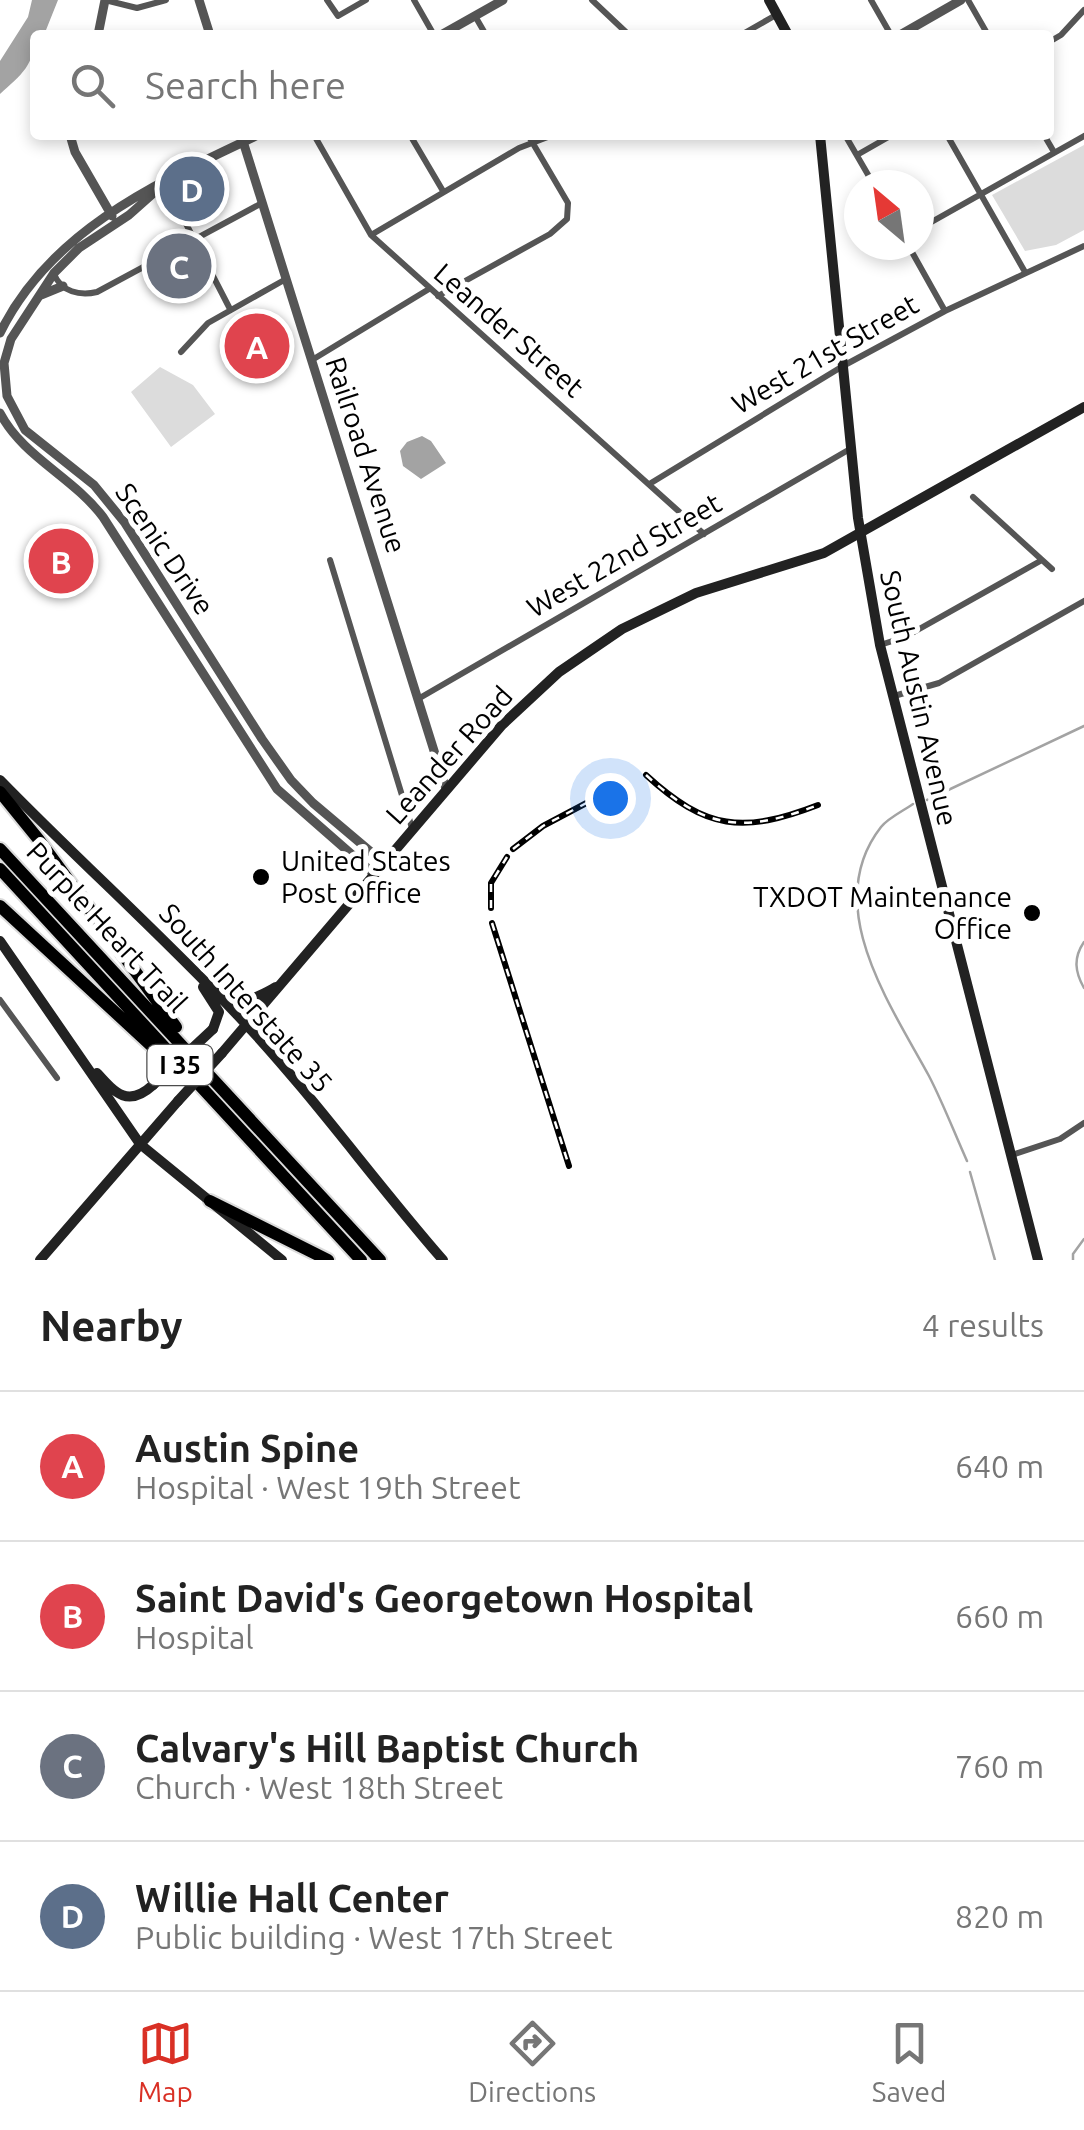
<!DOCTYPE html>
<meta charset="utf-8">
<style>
:root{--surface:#fff;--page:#f6f6f6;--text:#222;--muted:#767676;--line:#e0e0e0;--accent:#d93025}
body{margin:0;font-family:Ubuntu,sans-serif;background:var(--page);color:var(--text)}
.compass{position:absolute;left:844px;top:170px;width:90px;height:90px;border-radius:50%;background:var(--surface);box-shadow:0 5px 15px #0003;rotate:331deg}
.you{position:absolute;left:610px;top:798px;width:35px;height:35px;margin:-25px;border:8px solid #fff;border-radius:50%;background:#1a73e8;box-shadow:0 0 0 15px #1a73e833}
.badge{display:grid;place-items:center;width:65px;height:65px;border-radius:50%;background:var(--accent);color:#fff;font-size:32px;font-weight:700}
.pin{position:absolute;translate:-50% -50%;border:5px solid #fff;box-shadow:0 2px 10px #0006}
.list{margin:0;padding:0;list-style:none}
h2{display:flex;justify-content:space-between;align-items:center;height:130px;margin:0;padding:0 40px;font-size:42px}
h2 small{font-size:32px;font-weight:400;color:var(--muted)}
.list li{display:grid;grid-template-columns:65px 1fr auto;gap:30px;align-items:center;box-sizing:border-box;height:150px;padding:0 40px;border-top:2px solid var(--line)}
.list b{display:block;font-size:38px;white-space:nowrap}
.list p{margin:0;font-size:32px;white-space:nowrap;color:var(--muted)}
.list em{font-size:32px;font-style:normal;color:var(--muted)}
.icon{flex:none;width:55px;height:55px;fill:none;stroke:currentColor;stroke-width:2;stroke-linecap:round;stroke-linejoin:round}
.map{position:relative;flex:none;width:1084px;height:1260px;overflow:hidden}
.search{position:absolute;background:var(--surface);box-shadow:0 5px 15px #0003;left:30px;right:30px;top:30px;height:110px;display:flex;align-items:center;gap:25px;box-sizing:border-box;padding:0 35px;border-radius:10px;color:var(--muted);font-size:38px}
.sheet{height:730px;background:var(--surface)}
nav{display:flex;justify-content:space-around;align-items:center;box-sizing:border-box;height:140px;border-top:2px solid var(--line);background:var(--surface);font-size:28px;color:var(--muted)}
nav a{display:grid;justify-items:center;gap:5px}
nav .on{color:var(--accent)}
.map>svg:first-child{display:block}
.green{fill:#dcdcdc}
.water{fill:#a3a3a3}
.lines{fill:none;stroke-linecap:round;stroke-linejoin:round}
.stream{stroke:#a3a3a3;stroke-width:2.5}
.motorway-casing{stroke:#dbdbdb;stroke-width:16}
.minor{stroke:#555;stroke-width:6}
.tertiary{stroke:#555;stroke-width:9}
.secondary{stroke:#222;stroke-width:10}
.motorway{stroke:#000;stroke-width:12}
.rail-casing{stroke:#000;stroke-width:6}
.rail{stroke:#fff;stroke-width:2.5;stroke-dasharray:8;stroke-linecap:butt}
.secondary-bridge{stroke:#222;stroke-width:10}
.poi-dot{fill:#000;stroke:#fff;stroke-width:4}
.labels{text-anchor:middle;stroke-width:10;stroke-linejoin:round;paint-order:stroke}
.shield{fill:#fff;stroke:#4c4c4c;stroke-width:2.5}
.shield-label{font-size:25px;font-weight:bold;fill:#000}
.street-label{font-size:28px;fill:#000;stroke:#fff}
.poi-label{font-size:28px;fill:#000;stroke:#fff;text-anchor:start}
</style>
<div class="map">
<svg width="1084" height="1260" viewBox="0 0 1084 1260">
<rect width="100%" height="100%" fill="#fff"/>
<path class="green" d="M1084 145V230L1056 245 1025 251 992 195Z
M160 367 193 385 215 414 171 447 131 392Z"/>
<path class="water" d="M32 0H58L44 35H35C35 65 21 75 0 94V61L28 17Z
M422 436 431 441 446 463 421 479 403 466 400 451 407 442Z"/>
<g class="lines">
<path class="stream" d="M927 800 1084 726
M913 804C903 811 888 818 881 827 820 905 890 1004 929 1076 943 1103 954 1132 967 1161
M1084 942C1073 958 1075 972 1084 988
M970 1172 995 1260
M1073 1260V1254L1084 1239"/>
<defs>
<path id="motorway" d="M0 792 39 840 176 1027
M0 849 380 1260
M0 869 361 1260
M0 906 156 1050
M210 1201 328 1260"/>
</defs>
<use href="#motorway" class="motorway-casing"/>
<path class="minor" d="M105 0 137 8 166 0
M327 0 338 16 366 0
M414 0 434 35
M592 0 629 35
M871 0 891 35
M968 0 988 35
M475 16 486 35
M741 35 776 15
M1049 42 1061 35 1084 10
M314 135 371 235 704 534
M410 135 443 191
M845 135 874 185
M947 135 1025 272
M1044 135 1054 152
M857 155 892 135
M165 183 230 309
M919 229 1084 136
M371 235 519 148 553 135
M908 245 945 311
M54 274C61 292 80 296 97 292L262 203
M438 296 550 234 567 219 568 203 528 135
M181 352 208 323 286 279
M312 360 429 289
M651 483 843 366 945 311 1084 246
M973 497 1052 569
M330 560 412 828
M880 645 905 637 1042 560
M894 696 939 683 1084 601
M418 699 850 449
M0 1000 57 1078
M1012 1155 1060 1139 1084 1123"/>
<path class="tertiary" d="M199 0 210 35
M98 35 105 0
M441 35 503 0
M900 35 961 0
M70 135 75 152 112 216
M241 135 446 789
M165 183 129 215 79 248 54 273 11 339 4 363 7 396 25 430 94 485 125 523 262 739 291 780 313 803 384 863
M41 295 63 286
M0 333C51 229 159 182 258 135
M0 413C23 457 73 477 103 517L277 789 374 874"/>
<path class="secondary" d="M769 0 788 35
M820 135 858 518 880 645 1038 1260
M0 780C80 862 165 938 243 1021 314 1097 375 1182 443 1260
M0 941 140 1144 282 1260
M203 987 219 1012 213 1029
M220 988C243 1007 252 1000 276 987
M222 1053 502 725 559 672 622 629 696 593 824 553 1084 407
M97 1073C115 1093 128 1108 153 1085
M40 1260 178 1101"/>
<use href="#motorway" class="motorway"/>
<defs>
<path id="rail" d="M646 775C706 830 743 834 818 805
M513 849 543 826 611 790
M491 908V883L507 857
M492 923 569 1166"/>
</defs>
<use href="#rail" class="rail-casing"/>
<use href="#rail" class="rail"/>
<path class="secondary-bridge" d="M153 1085 213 1029
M178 1101 222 1053"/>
</g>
<g class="poi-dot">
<circle cx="261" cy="877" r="10"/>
<circle cx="1032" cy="913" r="10"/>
</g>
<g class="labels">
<rect class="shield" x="147.5" y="1045" width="65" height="40" rx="8"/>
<g class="shield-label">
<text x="180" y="1074">I 35</text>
</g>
<g class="street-label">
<text transform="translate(509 330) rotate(41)" y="10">Leander Street</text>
<text transform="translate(825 354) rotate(-30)" y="10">West 21st Street</text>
<text transform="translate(366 455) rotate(72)" y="10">Railroad Avenue</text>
<text transform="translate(165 549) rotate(56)" y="10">Scenic Drive</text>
<text transform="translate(624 555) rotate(-30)" y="10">West 22nd Street</text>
<text transform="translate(919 698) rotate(77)" y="10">South Austin Avenue</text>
<text transform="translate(449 755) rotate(-48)" y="10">Leander Road</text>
<text transform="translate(107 927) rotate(47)" y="10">Purple Heart Trail</text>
<text transform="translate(246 998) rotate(48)" y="10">South Interstate 35</text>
</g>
<g class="poi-label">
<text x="281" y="871">United States<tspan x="281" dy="32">Post Office</tspan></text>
<text x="1012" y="907" text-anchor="end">TXDOT Maintenance<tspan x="1012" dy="32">Office</tspan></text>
</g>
</g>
</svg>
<svg class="compass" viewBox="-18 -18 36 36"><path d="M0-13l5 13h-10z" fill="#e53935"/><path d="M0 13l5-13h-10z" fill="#767676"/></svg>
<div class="you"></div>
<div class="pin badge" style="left:257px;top:346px;background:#e0444e">A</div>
<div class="pin badge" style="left:61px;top:561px;background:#e0444e">B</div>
<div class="pin badge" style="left:179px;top:266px;background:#6b7280">C</div>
<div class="pin badge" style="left:192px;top:189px;background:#5c6f8a">D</div>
<div class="search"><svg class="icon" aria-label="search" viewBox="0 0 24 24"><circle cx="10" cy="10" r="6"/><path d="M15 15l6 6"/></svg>Search here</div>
</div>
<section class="sheet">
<h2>Nearby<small>4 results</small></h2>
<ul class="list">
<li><span class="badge" style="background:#e0444e">A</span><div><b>Austin Spine</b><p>Hospital · West 19th Street</p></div><em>640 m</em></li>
<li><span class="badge" style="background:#e0444e">B</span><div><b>Saint David's Georgetown Hospital</b><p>Hospital</p></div><em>660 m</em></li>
<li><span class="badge" style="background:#6b7280">C</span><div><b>Calvary's Hill Baptist Church</b><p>Church · West 18th Street</p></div><em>760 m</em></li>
<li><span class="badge" style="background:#5c6f8a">D</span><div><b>Willie Hall Center</b><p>Public building · West 17th Street</p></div><em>820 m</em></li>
</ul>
</section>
<nav>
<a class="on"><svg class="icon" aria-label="map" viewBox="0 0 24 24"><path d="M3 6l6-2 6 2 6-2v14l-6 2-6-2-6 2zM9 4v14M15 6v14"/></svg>Map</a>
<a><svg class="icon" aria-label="directions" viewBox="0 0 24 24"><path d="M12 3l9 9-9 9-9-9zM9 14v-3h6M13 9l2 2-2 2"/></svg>Directions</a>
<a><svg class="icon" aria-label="saved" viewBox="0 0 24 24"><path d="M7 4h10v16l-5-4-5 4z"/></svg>Saved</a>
</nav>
